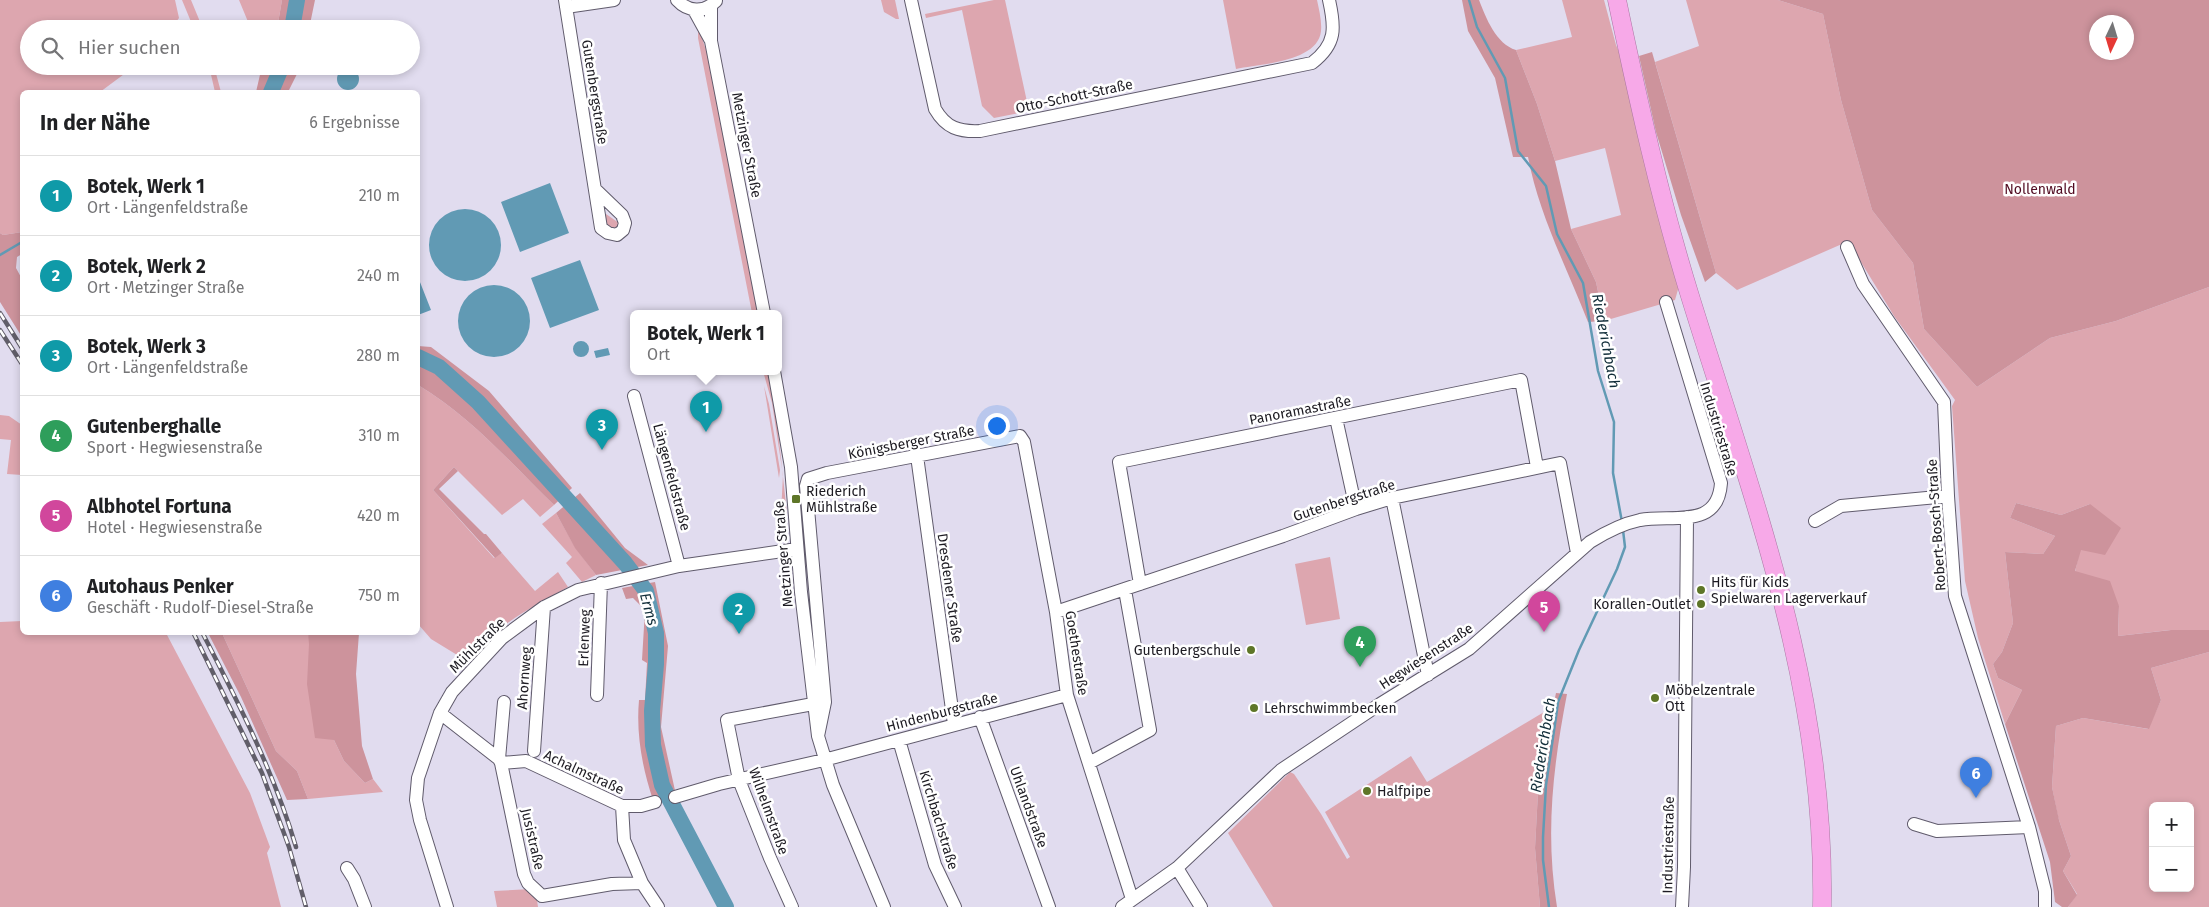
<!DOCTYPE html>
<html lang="de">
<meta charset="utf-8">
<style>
:root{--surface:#fff;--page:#f6f6f6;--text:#202124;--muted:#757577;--line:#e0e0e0;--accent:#b45309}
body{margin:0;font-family:"Fira Sans",sans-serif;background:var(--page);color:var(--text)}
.controls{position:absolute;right:15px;bottom:15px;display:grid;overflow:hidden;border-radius:8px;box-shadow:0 2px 8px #0003}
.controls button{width:45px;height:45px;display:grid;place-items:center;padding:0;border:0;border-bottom:1px solid var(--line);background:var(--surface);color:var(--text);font:25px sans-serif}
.compass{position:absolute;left:2089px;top:15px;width:45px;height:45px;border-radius:50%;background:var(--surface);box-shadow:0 2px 8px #0003;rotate:184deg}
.you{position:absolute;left:996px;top:425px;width:18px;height:18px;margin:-12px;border:4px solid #fff;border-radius:50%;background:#1a73e8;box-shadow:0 0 0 8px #1a73e833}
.badge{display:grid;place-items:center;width:32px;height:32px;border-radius:50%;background:var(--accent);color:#fff;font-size:16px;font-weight:700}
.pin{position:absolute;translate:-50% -41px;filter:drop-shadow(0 1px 2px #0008)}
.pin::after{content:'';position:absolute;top:26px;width:18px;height:15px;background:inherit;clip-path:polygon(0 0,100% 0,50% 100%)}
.popup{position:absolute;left:630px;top:310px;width:152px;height:65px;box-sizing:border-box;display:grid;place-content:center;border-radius:8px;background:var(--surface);filter:drop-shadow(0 1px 4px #0005);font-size:16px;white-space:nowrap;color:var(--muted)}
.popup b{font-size:19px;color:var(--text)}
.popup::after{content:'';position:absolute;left:50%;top:100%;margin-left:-10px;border:10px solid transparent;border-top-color:var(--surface)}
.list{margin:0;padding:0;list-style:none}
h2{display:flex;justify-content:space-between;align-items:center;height:65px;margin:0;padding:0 20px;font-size:21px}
h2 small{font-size:16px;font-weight:400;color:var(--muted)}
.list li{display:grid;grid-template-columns:32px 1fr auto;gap:15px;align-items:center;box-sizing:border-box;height:80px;padding:0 20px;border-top:1px solid var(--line)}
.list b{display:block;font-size:19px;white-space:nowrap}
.list p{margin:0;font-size:16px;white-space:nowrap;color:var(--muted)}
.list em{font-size:16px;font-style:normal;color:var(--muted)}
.icon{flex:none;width:28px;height:28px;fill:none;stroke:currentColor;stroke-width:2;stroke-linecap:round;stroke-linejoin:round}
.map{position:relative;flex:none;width:2209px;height:907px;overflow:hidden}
.search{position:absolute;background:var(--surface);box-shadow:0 2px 8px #0003;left:20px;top:20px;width:400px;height:55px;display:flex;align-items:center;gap:12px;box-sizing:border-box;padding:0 18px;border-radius:28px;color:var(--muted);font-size:19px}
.panel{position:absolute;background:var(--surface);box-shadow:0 2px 8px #0003;left:20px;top:90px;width:400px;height:545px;border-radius:8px}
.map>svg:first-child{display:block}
.green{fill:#dda6af;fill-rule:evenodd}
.forest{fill:#cd939c;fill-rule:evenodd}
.water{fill:#619ab4}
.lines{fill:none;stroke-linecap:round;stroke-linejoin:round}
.stream{stroke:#619ab4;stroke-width:2.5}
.river{stroke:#619ab4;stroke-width:16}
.minor-casing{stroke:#605b6c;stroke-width:14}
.highway-casing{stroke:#ab77a3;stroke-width:19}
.minor{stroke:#fff;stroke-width:12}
.highway{stroke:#f7a9e8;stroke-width:18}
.rail-casing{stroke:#615e69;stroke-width:4.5}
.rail{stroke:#fff;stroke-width:2.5;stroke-dasharray:8;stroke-linecap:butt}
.poi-dot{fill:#5e7628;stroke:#fff;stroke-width:2}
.labels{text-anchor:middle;stroke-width:5;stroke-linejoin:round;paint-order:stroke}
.street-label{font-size:14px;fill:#1d1b22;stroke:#fff}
.park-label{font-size:14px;fill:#500a20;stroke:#fff}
.poi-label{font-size:14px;fill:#1d1b22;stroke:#fff;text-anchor:start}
.water-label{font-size:15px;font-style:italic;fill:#112d39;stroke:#fff}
</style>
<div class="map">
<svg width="2209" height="907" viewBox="0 0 2209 907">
<rect width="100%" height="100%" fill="#e1dcef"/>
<path class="green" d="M0 0H175L179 18 171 29H29V66H135L100 92H22V232L3 235 0 233Z
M182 0H191L203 29H194Z
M239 0H282L277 29H251Z
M881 0H895L899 19H896L884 12Z
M994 0H1005L1029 111 994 118 982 106 962 10 926 18 925 14Z
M1223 0H1317C1319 10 1322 21 1321 31 1318 62 1260 64 1236 69Z
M1562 0H1604L1616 45 1623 61 1679 286 1675 300 1604 321 1596 282 1571 229 1621 215 1605 148 1555 161 1537 104 1516 50 1572 37Z
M1686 0H1778L1823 14 1841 100 1872 210 1913 263 1924 329 1977 387 2050 338 2116 321 2209 287V630H2170L2118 636 2119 606 2075 572 2090 504 2061 515 2016 503 2010 518 2055 536 2043 554 2005 552 2013 623 2002 652 1993 664 1998 678 2022 690 2005 724 1978 638 1965 581 1952 406 1955 400 1894 316 1856 254 1842 244 1737 290 1716 273 1655 62 1699 46Z
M698 26 710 62 759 313H752L698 38Z
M209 66H214L221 92H215Z
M606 214 619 223 616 231 606 227Z
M763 371H769L775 403 787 514 781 513 783 475 772 403Z
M418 385C470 416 511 463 554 505L540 517 523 499 502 515 454 467 433 490 494 558 502 553 535 591 558 572 568 587C527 610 498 624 467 661L431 639 418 624Z
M764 386 769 404 780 470 779 478Z
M0 415 9 416 22 425V475L7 474 11 440 0 439Z
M556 513 575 547 596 575 582 582 566 563 572 557 542 524Z
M1330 557 1340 619 1306 625 1295 564Z
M22 621V632L166 633 250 793 270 847 267 853 281 907H0V622Z
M222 633H308L334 740 344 761 365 783 373 779 383 792 308 799 297 771 276 751Z
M2209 652V907H2068L2077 894 2063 871 2071 856 2058 817 2052 787 2056 726 2083 718 2148 729 2161 700 2151 668ZM2153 806H2190V888H2153Z
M1544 712 1551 718 1539 773 1535 848 1540 907H1273L1228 833 1290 772 1294 774 1321 814 1347 859 1350 857 1325 812 1411 756 1427 782Z
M531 889 537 900 538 907H497L494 891Z"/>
<path class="forest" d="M282 0H315L309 29H277Z
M1462 0H1479C1486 18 1496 44 1516 50L1537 104 1555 161 1571 229 1596 282 1604 321 1588 322C1567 268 1539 215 1528 157H1513L1495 78 1468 31Z
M1778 0H2209V287L2116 321 2050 338 1977 387 1924 329 1913 263 1872 210 1841 100 1823 14ZM2096 22H2126V52H2096Z
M1652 52 1716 273 1705 282 1681 215 1656 132 1639 56Z
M262 66H301L288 92H256Z
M22 232V254L17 257 16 268 22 279V337L0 302V233L3 235Z
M418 346 431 347 489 391 572 488 554 505C511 463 470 416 418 385Z
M454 467 458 471 439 489 484 534H486L502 553 495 558 433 490Z
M580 493 625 548 648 565 596 575 575 548 556 513Z
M2016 503 2061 515 2090 504 2121 528 2105 555 2081 550 2075 571 2110 581 2119 606 2118 636 2171 630H2209V652L2151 668 2161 700 2149 729 2083 718 2056 726 2052 787 2059 820 2071 856 2063 871 2077 895 2068 907H2062L2055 902 2050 862 2005 724 2022 690 1998 678 1993 664 2002 652 2013 623 2005 552 2043 554 2055 536 2010 518Z
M655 582 668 646 661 727 676 795 653 800C642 767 636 734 639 700H645L647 663 642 660 645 610 633 598 626 599 622 588Z
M208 633H222L276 751 297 771 308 799 287 800 241 697Z
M308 633H359L356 674 362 746 373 779 365 783 344 761 334 740 315 738 307 684 309 644Z
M1556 693 1567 694C1553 767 1545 833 1557 907H1540L1535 848 1539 773Z"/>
<path class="water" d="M337 79a11 11 0 1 1 22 0a11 11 0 1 1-22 0Z
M550 183 569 233 520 252 501 202Z
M429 245a36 36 0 1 1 72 0a36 36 0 1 1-72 0Z
M580 260 599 310 550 328 531 278Z
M418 277 431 310 418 315Z
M458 321a36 36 0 1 1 72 0a36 36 0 1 1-72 0Z
M573 349a8 8 0 1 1 16 0a8 8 0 1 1-16 0Z
M608 348 610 355 596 358 594 351Z"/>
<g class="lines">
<path class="stream" d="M1469 0 1477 27 1505 78 1518 151 1546 186 1557 234 1583 283 1598 371 1614 422 1613 473 1622 522
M0 255 22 242
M1549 907 1543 860V837L1546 785 1556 717 1558 702 1579 650 1617 569 1625 547 1623 530"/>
<path class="river" d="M292 29 297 0
M271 92 282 66
M418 357 439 367 478 402 625 563 646 591 656 633V664L652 711 653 745 662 785 726 907"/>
<defs>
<path id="minor" d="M565 0 601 228 608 233 617 235 623 230 625 223 622 215 595 189
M677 0C688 12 704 13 716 1
M911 0 935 109C946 128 959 132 980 131L1312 63C1337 44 1335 27 1329 0
M711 6V41L764 313
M566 7 614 0
M694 10 710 39
M1847 247 1863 284 1944 402 1948 496 1955 596 2029 827 2045 891V907
M774 371 791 467 801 592 818 736 833 785 884 907
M634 396 679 566
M1336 418 1356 509
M917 456 954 724
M1392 498 1428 675
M1815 521 1841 506 1948 496
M1140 584 1119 462 1521 380 1537 467
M1056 612 1283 536 1356 509 1392 498 1560 463 1577 553
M597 695 601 583
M440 713 499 759 501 763 524 874 528 883 542 896 612 884 642 883 658 907
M980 717 1049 907
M818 736 825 702 806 486 808 479 827 473 1020 436 1024 442 1056 612 1067 695 1132 899
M899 740 935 865 955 907
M534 751 544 607
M499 759 504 702
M501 763 526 761 622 806H641L655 802
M1089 763 1150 730 1125 590
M675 797 719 784 824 760 1067 695
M622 806 624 840 642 883
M1914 824 1937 831 2029 827
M347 868 354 879 365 907
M1177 868 1201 907
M447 907 420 820 416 800 418 778 440 713 452 692 502 638 544 607 578 590 679 566 797 549
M792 907 770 858 739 780 727 720 813 704
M1122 907 1177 868 1281 770 1380 704 1469 649 1590 542C1606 532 1621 524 1640 520 1672 514 1718 530 1721 483L1666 302
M1682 907 1684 867 1687 517"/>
<path id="highway" d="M1617 0C1638 100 1660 199 1690 296 1753 500 1826 688 1822 907"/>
</defs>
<use href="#minor" class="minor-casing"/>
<use href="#highway" class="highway-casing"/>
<use href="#minor" class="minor"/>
<use href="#highway" class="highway"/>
<defs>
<path id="rail" d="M0 313 22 348
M0 330 22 364
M193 632 262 773 289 847 306 907
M202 632C238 702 274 772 296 847"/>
</defs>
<use href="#rail" class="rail-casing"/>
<use href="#rail" class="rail"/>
</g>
<g class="poi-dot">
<rect x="791" y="494" width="10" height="10" rx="2.5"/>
<circle cx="1701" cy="590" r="5"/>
<circle cx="1701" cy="604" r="5"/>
<circle cx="1251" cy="650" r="5"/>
<circle cx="1655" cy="698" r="5"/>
<circle cx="1254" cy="708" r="5"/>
<circle cx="1367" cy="791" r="5"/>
</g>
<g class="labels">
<g class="street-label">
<text transform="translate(595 92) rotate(81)" y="5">Gutenbergstraße</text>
<text transform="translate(1074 96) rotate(-12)" y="5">Otto-Schott-Straße</text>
<text transform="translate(747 145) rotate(79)" y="5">Metzinger Straße</text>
<text transform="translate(1300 410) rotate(-11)" y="5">Panoramastraße</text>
<text transform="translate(1719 429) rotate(73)" y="5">Industriestraße</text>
<text transform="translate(911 442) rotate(-11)" y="5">Königsberger Straße</text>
<text transform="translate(672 477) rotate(75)" y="5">Längenfeldstraße</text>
<text transform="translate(1344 500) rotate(-18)" y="5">Gutenbergstraße</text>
<text transform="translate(1936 525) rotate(-94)" y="5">Robert-Bosch-Straße</text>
<text transform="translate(783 554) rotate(-95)" y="5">Metzinger Straße</text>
<text transform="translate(950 588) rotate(82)" y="5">Dresdener Straße</text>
<text transform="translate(584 638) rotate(-88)" y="5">Erlenweg</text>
<text transform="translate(477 645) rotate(-45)" y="5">Mühlstraße</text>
<text transform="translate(1077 653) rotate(81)" y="5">Goethestraße</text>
<text transform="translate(1426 656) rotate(-33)" y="5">Hegwiesenstraße</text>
<text transform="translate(524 678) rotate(-86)" y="5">Ahornweg</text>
<text transform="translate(942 712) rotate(-15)" y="5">Hindenburgstraße</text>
<text transform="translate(584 772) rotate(25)" y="5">Achalmstraße</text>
<text transform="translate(1029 807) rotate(70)" y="5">Uhlandstraße</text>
<text transform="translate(769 811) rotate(70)" y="5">Wilhelmstraße</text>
<text transform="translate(939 820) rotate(73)" y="5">Kirchbachstraße</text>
<text transform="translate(533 839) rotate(77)" y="5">Jusistraße</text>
<text transform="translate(1668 845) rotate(-89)" y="5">Industriestraße</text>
</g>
<g class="park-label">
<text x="2040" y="194">Nollenwald</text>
</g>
<g class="poi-label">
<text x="806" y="496">Riederich<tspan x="806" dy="16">Mühlstraße</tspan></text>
<text x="1711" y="587">Hits für Kids<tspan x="1711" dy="16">Spielwaren Lagerverkauf</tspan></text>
<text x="1691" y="609" text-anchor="end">Korallen-Outlet</text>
<text x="1241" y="655" text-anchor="end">Gutenbergschule</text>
<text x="1665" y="695">Möbelzentrale<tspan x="1665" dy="16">Ott</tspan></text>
<text x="1264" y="713">Lehrschwimmbecken</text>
<text x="1377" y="796">Halfpipe</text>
</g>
<g class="water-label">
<text transform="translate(1606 341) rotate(79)" y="5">Riederichbach</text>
<text transform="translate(649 609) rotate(74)" y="5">Erms</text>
<text transform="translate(1543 745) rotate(-81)" y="5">Riederichbach</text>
</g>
</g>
</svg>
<div class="controls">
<button>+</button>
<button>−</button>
</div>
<svg class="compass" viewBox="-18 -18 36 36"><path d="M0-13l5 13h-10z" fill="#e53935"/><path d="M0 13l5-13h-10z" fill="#757577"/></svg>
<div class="you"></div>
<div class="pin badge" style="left:706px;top:432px;background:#0f9aa8">1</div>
<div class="popup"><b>Botek, Werk 1</b>Ort</div>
<div class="pin badge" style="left:739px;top:634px;background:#0f9aa8">2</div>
<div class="pin badge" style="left:602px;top:450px;background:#0f9aa8">3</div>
<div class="pin badge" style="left:1360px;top:667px;background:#2e9e5b">4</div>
<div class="pin badge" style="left:1544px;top:632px;background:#d1479c">5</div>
<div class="pin badge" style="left:1976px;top:798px;background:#3f7fe0">6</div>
<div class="search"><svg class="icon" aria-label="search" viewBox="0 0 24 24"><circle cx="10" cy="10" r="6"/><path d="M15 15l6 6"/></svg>Hier suchen</div>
<section class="panel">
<h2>In der Nähe<small>6 Ergebnisse</small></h2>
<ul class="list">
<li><span class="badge" style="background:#0f9aa8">1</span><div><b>Botek, Werk 1</b><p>Ort · Längenfeldstraße</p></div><em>210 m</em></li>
<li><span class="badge" style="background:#0f9aa8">2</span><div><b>Botek, Werk 2</b><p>Ort · Metzinger Straße</p></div><em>240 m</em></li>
<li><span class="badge" style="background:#0f9aa8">3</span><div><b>Botek, Werk 3</b><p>Ort · Längenfeldstraße</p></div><em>280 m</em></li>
<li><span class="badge" style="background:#2e9e5b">4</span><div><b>Gutenberghalle</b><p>Sport · Hegwiesenstraße</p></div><em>310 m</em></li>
<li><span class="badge" style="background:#d1479c">5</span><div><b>Albhotel Fortuna</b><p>Hotel · Hegwiesenstraße</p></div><em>420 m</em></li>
<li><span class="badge" style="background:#3f7fe0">6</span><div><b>Autohaus Penker</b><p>Geschäft · Rudolf-Diesel-Straße</p></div><em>750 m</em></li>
</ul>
</section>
</div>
